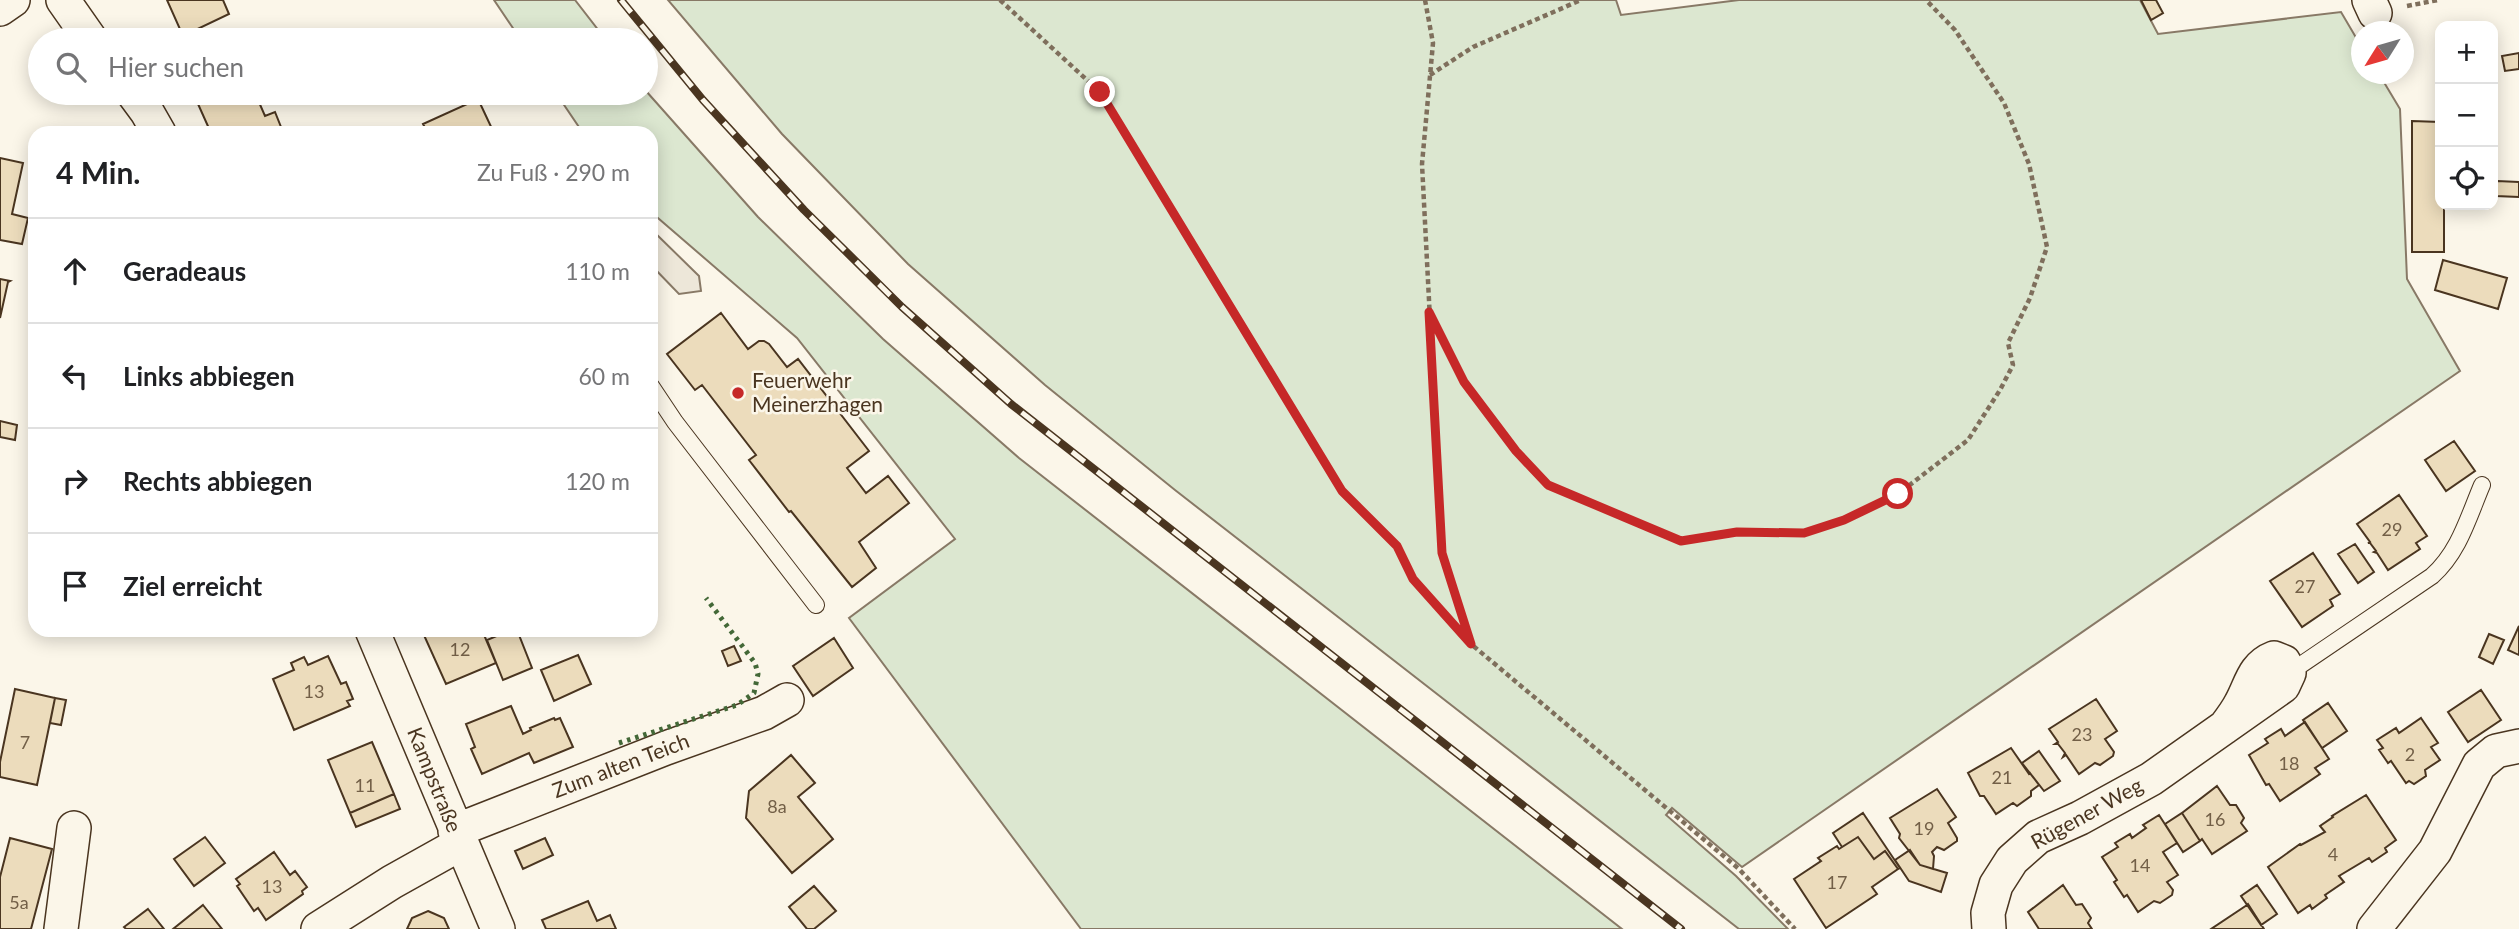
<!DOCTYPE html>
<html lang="de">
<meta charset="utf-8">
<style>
:root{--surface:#fff;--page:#f6f6f6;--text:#202124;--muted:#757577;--line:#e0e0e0}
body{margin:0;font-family:Lato,sans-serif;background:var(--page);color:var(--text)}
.controls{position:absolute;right:21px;top:21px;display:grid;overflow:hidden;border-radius:14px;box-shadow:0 4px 18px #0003}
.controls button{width:63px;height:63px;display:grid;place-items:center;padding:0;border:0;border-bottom:2px solid var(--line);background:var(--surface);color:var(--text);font:35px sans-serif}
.compass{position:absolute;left:2351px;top:21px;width:63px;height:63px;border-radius:50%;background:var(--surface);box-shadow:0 4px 18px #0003;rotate:233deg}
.stop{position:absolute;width:21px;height:21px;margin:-16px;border:5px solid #c62828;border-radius:50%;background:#fff}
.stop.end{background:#c62828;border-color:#fff;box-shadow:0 2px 7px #0008}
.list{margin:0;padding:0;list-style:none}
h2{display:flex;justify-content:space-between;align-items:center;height:91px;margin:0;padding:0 28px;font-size:30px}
h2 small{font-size:23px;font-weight:400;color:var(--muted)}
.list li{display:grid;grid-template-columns:46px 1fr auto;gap:21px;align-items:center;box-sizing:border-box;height:105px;padding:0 28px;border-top:2px solid var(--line)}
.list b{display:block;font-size:26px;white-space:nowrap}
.list em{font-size:23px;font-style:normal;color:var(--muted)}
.icon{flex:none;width:38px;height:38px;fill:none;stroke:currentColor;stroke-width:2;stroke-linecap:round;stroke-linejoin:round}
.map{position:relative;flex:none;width:2519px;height:929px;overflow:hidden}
.search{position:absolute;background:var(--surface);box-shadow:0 4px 18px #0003;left:28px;top:28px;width:630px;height:77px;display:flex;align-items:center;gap:18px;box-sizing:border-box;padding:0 24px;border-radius:38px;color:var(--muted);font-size:26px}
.panel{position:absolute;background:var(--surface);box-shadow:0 4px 18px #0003;left:28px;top:126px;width:630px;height:511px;border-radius:21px}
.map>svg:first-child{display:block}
.green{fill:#dce7d0;stroke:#887966;stroke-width:2}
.parking{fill:#ede7d9;stroke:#887966;stroke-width:2}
.building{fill:#ecdcbc;stroke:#4a3520;stroke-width:2}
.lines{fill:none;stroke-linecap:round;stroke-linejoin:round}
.lane-casing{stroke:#4a3520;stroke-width:18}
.street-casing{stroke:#4a3520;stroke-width:36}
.path{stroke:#7f6f5c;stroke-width:4.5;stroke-dasharray:5 3.5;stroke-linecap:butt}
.lane{stroke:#fbf6e9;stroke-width:16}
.street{stroke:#fbf6e9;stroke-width:33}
.rail-casing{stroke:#4a3520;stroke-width:8}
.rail{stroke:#fbf6e9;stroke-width:5;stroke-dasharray:16;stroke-linecap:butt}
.hedge{stroke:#436837;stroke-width:5;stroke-dasharray:3.5 5;stroke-linecap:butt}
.route{stroke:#c62828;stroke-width:9}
.poi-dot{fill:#c62828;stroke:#fbf6e9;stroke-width:2.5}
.labels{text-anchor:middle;stroke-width:5;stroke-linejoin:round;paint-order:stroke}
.number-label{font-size:18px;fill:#725f47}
.poi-label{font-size:21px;fill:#4a3520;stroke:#fbf6e9;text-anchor:start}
.street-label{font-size:21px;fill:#4a3520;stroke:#fbf6e9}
</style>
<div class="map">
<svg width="2519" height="929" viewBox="0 0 2519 929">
<rect width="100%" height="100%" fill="#fbf6e9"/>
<path class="green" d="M494 0H575L606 40H521Z
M668 0H1616L1621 15 1739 0H2140L2158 34 2341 12 2361 46 2362 74H2379L2400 109 2407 279 2460 371 1742 867 1672 808 1666 815 1736 876 1788 929H1739L1175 490 1045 385 908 264 782 134Z
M646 91 758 217 883 339 1019 458 1622 929H1081L849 618 955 539 797 338 651 212V133H583L556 93H646Z"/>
<path class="parking" d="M651 229 699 276 701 291 679 294 651 265Z"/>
<path class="building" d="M167 0H223L229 14 183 36Z
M2141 0H2156L2163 13 2151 20Z
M2519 53V69L2505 71 2502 56Z
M199 93H255L265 116 275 112 283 132 211 133 194 95Z
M478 99 494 133H428L423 124Z
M2412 121 2440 122V205H2444V252H2412Z
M0 158 23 163 12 214 28 218 22 244 0 240Z
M2497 181 2519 182V197L2496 196Z
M2443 260 2507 278 2498 309 2435 290Z
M0 279 10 281 8 282 0 318Z
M721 313 748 349 759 341H764L769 344 787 367 798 359 869 451 847 468 866 493 888 476 909 503 859 542 876 568 852 587 791 511 789 512 749 460 756 455 702 385 695 390 667 354Z
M0 421 17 425 15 440 0 437Z
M2454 441 2475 471 2446 491 2425 460Z
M2399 495 2427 536 2416 543 2420 549 2388 570 2377 553 2374 552 2376 551 2370 543H2368L2370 542 2357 524Z
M2355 544 2374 572 2358 583 2338 554Z
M2313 553 2340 594 2330 600 2333 606 2302 627 2270 581Z
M2519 626V655L2508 650Z
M430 630H482L496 663 446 684 423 633Z
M511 630H517L532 668 503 680 487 640Z
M2489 634 2504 640 2493 664 2479 657Z
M834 638 853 668 813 696 793 666Z
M734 646 741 661 728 666 722 651Z
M578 655 591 684 554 701 541 670Z
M328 656 341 684 346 682 353 699 347 701 350 706 294 730 273 679 294 670 291 663 304 657 308 665Z
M15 689 55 698 37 785 0 777V762Z
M2481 690 2501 720 2468 742 2448 712Z
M55 698 66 700 61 725 50 723Z
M2096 699 2117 731 2105 739 2114 752 2113 756 2100 765 2095 763 2079 774 2066 755 2063 757 2065 753 2058 744H2055L2058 742 2049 729Z
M2328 703 2347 731 2322 748 2303 720Z
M511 706 523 734 531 730 530 728 554 718 555 720 560 718 573 747 534 763 529 753 482 774 471 749 475 747 466 724Z
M2421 718 2438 743 2431 747 2440 760 2425 770 2426 776 2414 784 2409 781 2406 783 2391 761 2388 763 2379 750 2383 748 2377 740 2396 728 2399 733Z
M2305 722 2329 759 2315 768 2320 774 2280 801 2269 784 2266 785 2249 755 2268 743 2265 739 2281 729 2285 736Z
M372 742 394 794 350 813 328 760Z
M2011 748 2029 774 2030 773 2039 785 2031 791V796L2017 806 2013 803 1996 814 1984 796H1980L1968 773Z
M2039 751 2060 781 2044 791 2022 763Z
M791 755 815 783 798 797 833 839 792 873 746 818 749 791Z
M2217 786 2230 805H2236L2244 818 2241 823 2247 831 2212 854 2202 839 2200 841 2182 813Z
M1937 789 1956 817 1948 823 1957 838V841L1944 850 1937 847 1932 852 1934 856 1933 869 1920 865 1899 838 1900 834 1890 818Z
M394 794 400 809 356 827 350 813Z
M2366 795 2396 840 2385 848 2387 852 2372 862 2369 858 2339 876 2344 882 2325 895 2327 898 2312 909 2310 905 2298 913 2268 867 2300 844 2301 845 2325 832 2320 826 2333 817 2332 816Z
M1863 813 1900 868 1898 869 1885 851 1874 859 1858 837 1842 847 1833 833Z
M2182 813 2200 841 2183 852 2165 824Z
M2159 815 2177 843 2163 852 2178 875 2167 882 2173 890 2172 895 2160 903 2154 901 2138 912 2127 895 2124 897 2114 882 2117 880 2102 857 2118 847 2115 843 2130 834 2132 838 2146 828 2143 825Z
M205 837 225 863 194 886 174 859Z
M1858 837 1874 859 1885 851 1898 869 1872 887 1877 894 1826 928 1794 879 1821 861 1818 858 1837 846 1839 849Z
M10 838 52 849 31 929H0V877Z
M545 838 553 855 523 869 515 851Z
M1910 850 1920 865 1947 873 1941 892 1909 881 1895 860Z
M274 852 290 875 295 871 307 887 302 891 303 894 266 920 258 908 254 911 237 886 240 884 236 879Z
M2063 885 2076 905 2082 904 2091 918 2088 923 2092 929H2039L2028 912Z
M2257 885 2277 914 2261 925 2241 896Z
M814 886 836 911 814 929H807L789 907Z
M588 901 597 921 610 915 616 929H546L542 920Z
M2248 904 2264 929H2211L2247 905Z
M203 905 222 929H173Z
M148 909 164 929H126L124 927Z
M428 911 444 918 449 929H407L412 918Z"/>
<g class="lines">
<defs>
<path id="lane" d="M651 386 675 422 816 605
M2289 673 2432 576C2459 552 2468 518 2482 485"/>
<path id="street" d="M63 0 91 40
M2369 0 2375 13
M0 9 13 0
M133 93 147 112 159 133
M372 630 498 929
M455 831 666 748 764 713 787 700
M61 929 74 828
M318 929 392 882 460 844
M1989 929 1988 913 1996 885 2012 860 2038 837 2080 818 2151 779 2283 686 2289 673 2284 662 2274 658C2253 666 2251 685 2241 703 2237 711 2231 719 2225 727
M2374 929 2435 851 2479 765 2496 751 2519 746"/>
</defs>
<use href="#lane" class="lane-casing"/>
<use href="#street" class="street-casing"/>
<path class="path" d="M1000 0 1100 92 1342 491 1397 546 1413 579 1471 644 1739 869 1795 929
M1425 0 1433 43 1422 164 1442 553 1470 640
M2407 6 2438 0
M1430 75 1473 47 1581 0
M1429 312 1464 382 1516 451 1548 485 1681 541 1737 532 1804 533 1844 520 1898 494 1968 440 2000 390 2013 365 2008 343 2030 298 2047 247 2029 164 2004 103 1955 30 1926 0"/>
<use href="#lane" class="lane"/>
<use href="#street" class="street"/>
<defs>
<path id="rail" d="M621 0 703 100 804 210 902 307 1011 404 1681 929"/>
</defs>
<use href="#rail" class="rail-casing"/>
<use href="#rail" class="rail"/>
<path class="hedge" d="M619 743 737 705 754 693 758 674 755 663 706 598"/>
</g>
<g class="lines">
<path class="route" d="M1100 92 1342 491 1397 546 1413 579 1471 644 1442 553 1429 312 1464 382 1516 451 1548 485 1681 541 1737 532 1804 533 1844 520 1898 494"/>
</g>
<circle class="poi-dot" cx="738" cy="393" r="7"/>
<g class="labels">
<g class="number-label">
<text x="2392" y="536">29</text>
<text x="2305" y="593">27</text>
<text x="460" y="656">12</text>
<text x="314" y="698">13</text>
<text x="2082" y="741">23</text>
<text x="25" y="749">7</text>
<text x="2410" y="761">2</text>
<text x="2289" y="770">18</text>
<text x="2002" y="784">21</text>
<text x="365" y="792">11</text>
<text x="777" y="813">8a</text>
<text x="2215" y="826">16</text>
<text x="1924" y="835">19</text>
<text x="2333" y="861">4</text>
<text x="2140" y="872">14</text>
<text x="1837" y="889">17</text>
<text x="272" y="893">13</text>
<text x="19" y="909">5a</text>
</g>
<g class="poi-label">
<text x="752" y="388">Feuerwehr<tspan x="752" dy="24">Meinerzhagen</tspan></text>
</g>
<g class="street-label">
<text transform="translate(621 766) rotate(-21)" y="7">Zum alten Teich</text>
<text transform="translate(434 780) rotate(68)" y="7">Kampstraße</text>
<text transform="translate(2087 814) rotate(-29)" y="7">Rügener Weg</text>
</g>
</g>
</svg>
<div class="controls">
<button>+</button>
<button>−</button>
<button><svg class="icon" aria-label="locate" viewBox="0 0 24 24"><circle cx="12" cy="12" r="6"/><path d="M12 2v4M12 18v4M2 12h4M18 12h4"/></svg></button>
</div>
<svg class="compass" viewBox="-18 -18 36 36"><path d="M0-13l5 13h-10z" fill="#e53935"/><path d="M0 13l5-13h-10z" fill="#757577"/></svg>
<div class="stop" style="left:1898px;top:494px"></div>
<div class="stop end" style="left:1100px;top:92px"></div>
<div class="search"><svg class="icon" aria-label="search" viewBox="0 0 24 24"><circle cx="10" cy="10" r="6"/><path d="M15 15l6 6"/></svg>Hier suchen</div>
<section class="panel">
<h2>4 Min.<small>Zu Fuß · 290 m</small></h2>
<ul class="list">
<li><svg class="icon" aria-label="ahead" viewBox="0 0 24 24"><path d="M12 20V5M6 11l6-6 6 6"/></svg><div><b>Geradeaus</b></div><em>110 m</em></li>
<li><svg class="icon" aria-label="left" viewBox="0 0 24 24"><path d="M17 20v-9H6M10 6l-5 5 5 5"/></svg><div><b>Links abbiegen</b></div><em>60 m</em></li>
<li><svg class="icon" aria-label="right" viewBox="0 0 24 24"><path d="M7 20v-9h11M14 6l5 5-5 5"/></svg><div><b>Rechts abbiegen</b></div><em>120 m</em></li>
<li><svg class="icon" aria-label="arrive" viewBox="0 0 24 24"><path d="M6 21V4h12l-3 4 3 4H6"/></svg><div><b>Ziel erreicht</b></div></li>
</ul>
</section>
</div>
